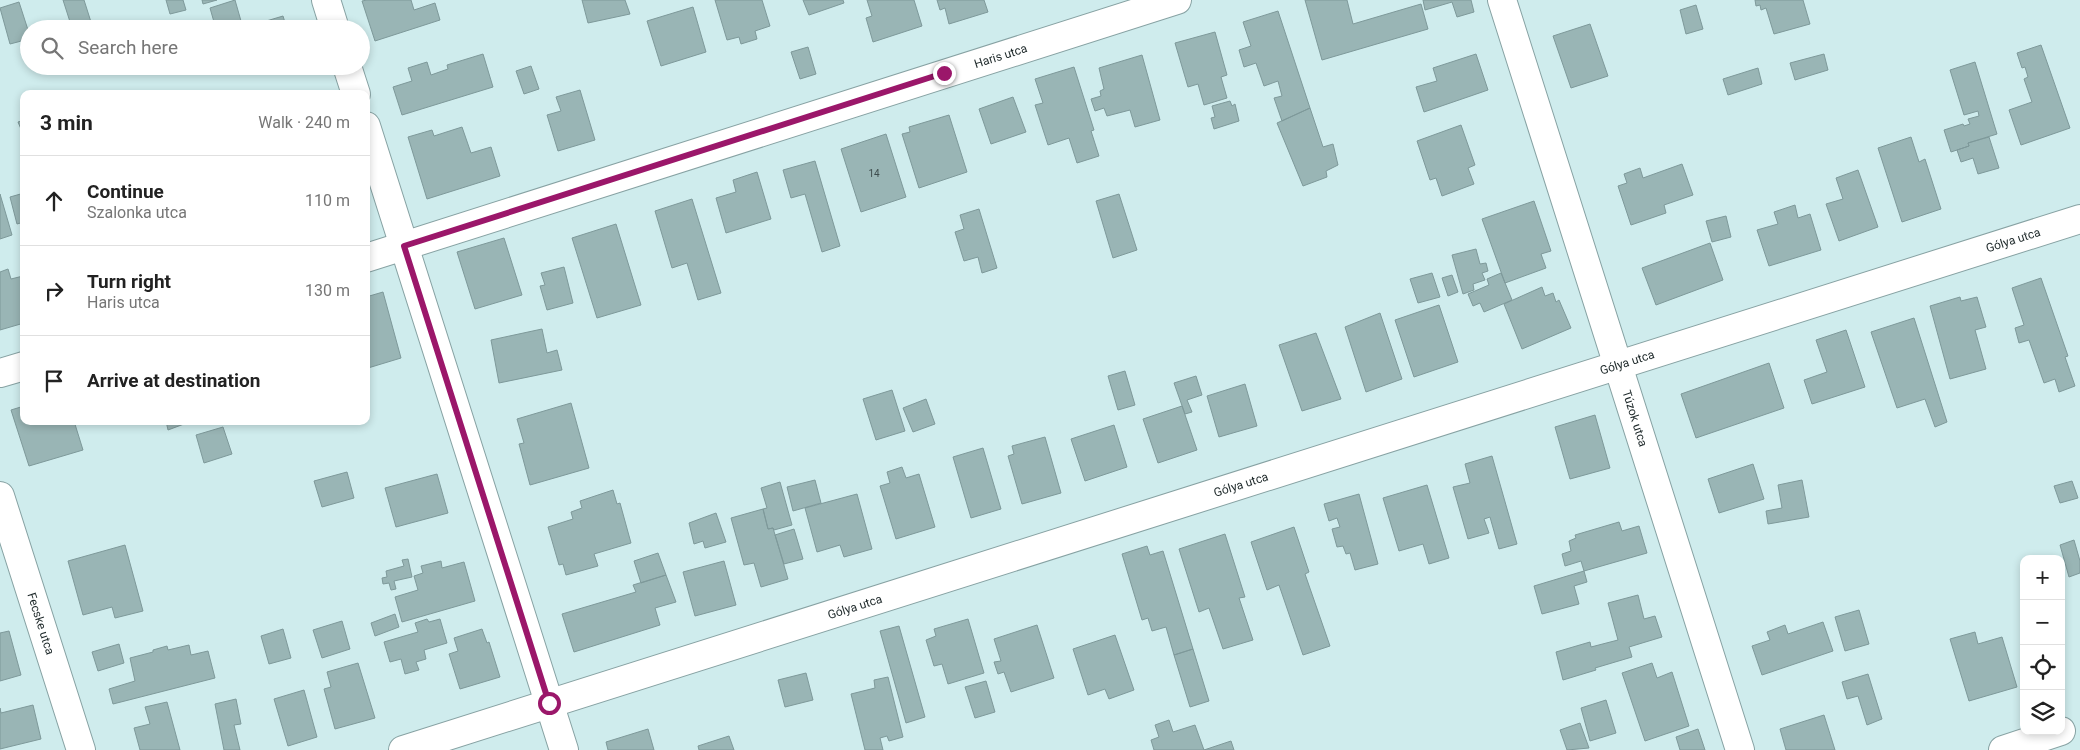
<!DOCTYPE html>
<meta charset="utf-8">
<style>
:root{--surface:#fff;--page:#f2f2f2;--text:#222;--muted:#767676;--line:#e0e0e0}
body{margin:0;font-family:Roboto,sans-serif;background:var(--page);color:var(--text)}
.controls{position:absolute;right:15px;bottom:15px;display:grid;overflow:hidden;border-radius:10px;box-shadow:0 2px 8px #0003}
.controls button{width:45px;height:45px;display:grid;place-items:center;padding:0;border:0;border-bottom:1px solid var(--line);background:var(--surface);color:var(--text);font:25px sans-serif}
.stop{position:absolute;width:15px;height:15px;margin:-11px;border:4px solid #9b176a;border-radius:50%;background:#fff}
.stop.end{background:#9b176a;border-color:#fff;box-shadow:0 1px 5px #0008}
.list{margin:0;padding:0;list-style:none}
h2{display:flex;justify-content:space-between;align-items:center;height:65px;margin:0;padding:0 20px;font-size:21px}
h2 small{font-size:16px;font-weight:400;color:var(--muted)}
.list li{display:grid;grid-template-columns:32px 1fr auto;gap:15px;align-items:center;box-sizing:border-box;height:90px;padding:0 20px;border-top:1px solid var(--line)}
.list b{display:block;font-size:19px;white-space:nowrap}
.list p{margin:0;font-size:16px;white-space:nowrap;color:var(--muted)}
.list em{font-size:16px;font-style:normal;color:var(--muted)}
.icon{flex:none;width:28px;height:28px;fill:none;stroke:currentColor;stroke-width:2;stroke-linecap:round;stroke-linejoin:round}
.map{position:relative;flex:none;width:2080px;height:750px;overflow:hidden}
.search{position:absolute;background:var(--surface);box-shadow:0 2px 8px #0003;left:20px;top:20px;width:350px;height:55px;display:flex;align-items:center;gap:12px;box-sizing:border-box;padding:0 18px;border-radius:28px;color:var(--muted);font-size:19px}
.panel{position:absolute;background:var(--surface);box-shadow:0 2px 8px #0003;left:20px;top:90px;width:350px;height:335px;border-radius:10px}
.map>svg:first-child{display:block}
.building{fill:#99b5b5;stroke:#7e999a}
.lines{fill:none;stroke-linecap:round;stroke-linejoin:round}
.minor-casing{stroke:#87a2a3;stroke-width:30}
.minor{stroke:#fff;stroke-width:28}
.route{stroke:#9b176a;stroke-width:6}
.labels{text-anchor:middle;stroke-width:4;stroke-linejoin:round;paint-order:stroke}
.number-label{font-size:10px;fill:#3d4c4d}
.street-label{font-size:12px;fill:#1e292a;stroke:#fff}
</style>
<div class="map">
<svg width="2080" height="750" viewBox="0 0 2080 750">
<rect width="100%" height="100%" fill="#cfeced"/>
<path class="building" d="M63 0H84L91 22 72 28Z
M166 0H183L186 10 170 14Z
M202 0H217L203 4Z
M235 0 243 28 216 29 210 8Z
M367 0H411L414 10 435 3 440 20 375 41 362 1Z
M582 0H625L630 14 588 23Z
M715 0H762L770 26 755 31 757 39 741 44 739 37 727 40Z
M803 0H843L844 3 809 15Z
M867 0H914L922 26 873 42 866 18 872 16Z
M937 0H984L988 12 949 24 945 8 940 10Z
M1305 0H1347L1353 24 1421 4 1428 29 1322 60Z
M1423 0H1471L1474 12 1457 17 1452 2 1425 10Z
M1755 0H1803L1810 24 1774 34 1766 8 1761 10 1760 5 1756 6Z
M19 2 29 33V39L10 44 0 8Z
M1696 5 1703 29 1686 34 1680 10Z
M693 7 706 52 661 66 647 21Z
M1278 11 1310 108 1282 121 1274 98 1282 96 1278 81 1264 86 1256 63 1244 67 1239 50 1251 46 1243 22Z
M283 16 287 29H241L243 28Z
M1590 24 1608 76 1571 88 1553 36Z
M1215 32 1227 75 1221 77 1227 98 1204 105 1198 84 1188 87 1175 43Z
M2041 45 2070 128 2021 145 2009 110 2032 102 2024 79 2028 77 2025 67 2022 68 2017 53Z
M808 47 816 74 800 79 791 52Z
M483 54 493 87 402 115 393 87 412 81 408 68 427 62 431 75 448 69 447 65Z
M1476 54 1488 90 1424 112 1416 87 1437 81 1433 68Z
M1824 54 1828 70 1795 80 1790 63Z
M1142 55 1160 120 1135 127 1130 110 1107 116 1104 108 1095 111 1091 99 1101 96 1100 91 1104 89 1099 68Z
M1975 62 1997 134 1968 143 1969 146 1951 152 1944 130 1963 124 1964 126 1970 124 1968 119 1979 116 1978 111 1964 115 1950 70Z
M531 66 539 89 524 94 516 71Z
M1074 67 1094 130 1091 131 1099 156 1077 163 1069 138 1048 145 1035 105 1043 103 1035 79Z
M1758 68 1762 84 1728 95 1723 79Z
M580 90 595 140 558 151 547 115 561 111 556 97Z
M1013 97 1026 132 991 144 979 109Z
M1230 101 1232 106 1235 104 1239 121 1214 129 1211 118 1215 117 1212 106Z
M1310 108 1323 147 1333 144 1338 165 1326 171 1327 177 1303 186 1277 123Z
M949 115 967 172 919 188 902 134 910 132 909 127Z
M24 120V136L18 122Z
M1461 125 1475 165 1468 168 1474 184 1442 196 1436 178 1430 180 1417 141Z
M462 127 471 153 491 147 500 176 427 199 408 137 432 130 434 136Z
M886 134 906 197 861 212 841 149Z
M1911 137 1919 162 1925 159 1941 209 1902 222 1878 148Z
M1989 137 1999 168 1978 174 1973 158 1961 162 1957 150 1969 146 1968 143Z
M815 161 840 246 822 252 805 194 791 198 783 170Z
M1682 164 1693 195 1664 205 1666 213 1631 225 1618 186 1627 183 1624 174 1640 168 1643 178Z
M1858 170 1878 227 1839 241 1826 204 1843 199 1836 178Z
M757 172 771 219 726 233 716 198 736 192 733 180Z
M24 193V222L17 224 10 197Z
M0 194 12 235 0 239Z
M1119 194 1137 250 1113 258 1096 201Z
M692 199 721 293 698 300 687 263 672 268 655 211Z
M1534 201 1551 251 1541 254 1546 268 1505 283 1482 219Z
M1795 205 1798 218 1810 214 1821 250 1769 266 1757 230 1778 224 1774 212Z
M979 209 997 268 982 273 978 257 964 261 955 232 964 229 960 215Z
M1726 216 1731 237 1712 242 1706 221Z
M616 224 641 305 597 318 572 238Z
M504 238 522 295 475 309 457 252Z
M1710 243 1723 280 1656 305 1642 268Z
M1476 249 1480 264 1486 263 1488 271 1482 273 1485 280 1473 284 1474 290 1463 294 1452 255Z
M564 267 573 303 547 310 540 286 545 285 541 273Z
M8 269 11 279 23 276 24 323 0 330V272Z
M1432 273 1440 297 1418 303 1410 279Z
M1501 273 1512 300 1484 312 1480 303 1473 306 1468 294 1489 285 1487 279Z
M1452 275 1458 292 1448 296 1442 278Z
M2041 278 2068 356 2065 357 2075 386 2059 392 2055 379 2044 383 2029 340 2019 343 2015 328 2024 325 2012 288Z
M1542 287 1545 296 1553 293 1556 302 1559 300 1571 328 1522 349 1504 304Z
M383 292 401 358 368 368 366 362V297Z
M1960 297 1961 301 1977 297 1986 327 1975 330 1986 369 1950 379 1930 306Z
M1439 305 1458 362 1414 377 1395 320Z
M1380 313 1402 379 1366 392 1345 327Z
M1914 318 1947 422 1935 427 1925 399 1897 408 1871 332Z
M542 329 547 353 557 350 562 370 499 383 491 340Z
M1846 330 1865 387 1812 404 1804 380 1827 372 1816 340Z
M1316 333 1341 399 1302 411 1279 345Z
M1769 363 1784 408 1696 438 1681 394Z
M1125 371 1135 405 1118 410 1108 376Z
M1196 376 1202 395 1187 400 1192 412 1185 414 1174 383Z
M1245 384 1257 426 1219 437 1207 396Z
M892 390 905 431 876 440 863 399Z
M926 399 935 424 913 432 903 408Z
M571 403 589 468 530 485 519 444 524 443 517 419Z
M24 406V421H74L83 450 29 466 11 410Z
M1182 406 1197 450 1158 463 1143 419Z
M1595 415 1610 468 1570 479 1555 427Z
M166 421H192L168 430Z
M1114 425 1127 467 1085 481 1071 439Z
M223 427 232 454 204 463 196 435Z
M1045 437 1061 493 1022 504 1008 456 1014 454 1012 446Z
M983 448 1001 509 971 518 953 457Z
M1492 456 1517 544 1499 549 1490 517 1484 519 1489 533 1468 539 1453 487 1470 483 1465 464Z
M1753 464 1764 499 1719 513 1708 479Z
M902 467 906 478 919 474 935 527 896 539 880 486 890 483 887 472Z
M347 472 354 498 322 507 314 481Z
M437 474 448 513 396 527 385 488Z
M815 480 821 503 793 511 787 487Z
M1802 480 1809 517 1768 524 1766 511 1782 508 1778 485Z
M2072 481 2078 498 2060 503 2054 486Z
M780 482 792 525 774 530 773 528 768 529 763 509 767 508 761 488Z
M1427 485 1449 558 1429 564 1423 544 1399 551 1383 498Z
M613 490 617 504 620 503 631 543 594 554 598 566 566 575 563 564 559 565 548 527 573 519 571 512 582 508 580 501Z
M857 494 872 549 844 557 840 545 817 552 805 508Z
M1359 494 1378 564 1355 570 1350 553 1346 554 1343 546 1337 547 1332 529 1340 527 1337 518 1329 521 1324 504Z
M763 509 768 529 773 528 788 579 761 587 754 563 744 565 731 518Z
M716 513 726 542 705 548 703 541 694 544 689 523Z
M1619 522 1622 531 1639 526 1647 553 1584 571 1581 561 1565 566 1562 554 1571 551 1569 541 1576 538 1575 535Z
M1294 527 1309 572 1305 574 1330 646 1303 655 1279 585 1267 590 1251 542Z
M794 529 803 559 784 564 775 535Z
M1225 534 1245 597 1239 598 1253 640 1223 649 1209 608 1199 612 1179 549Z
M2074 540 2080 561V573L2069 577 2060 545Z
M125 545 143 611 115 618 112 607 83 615 68 561Z
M1147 546 1150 555 1163 551 1193 649 1174 655 1166 627 1152 631 1148 618 1142 620 1122 554Z
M658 553 666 575 641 583 634 561Z
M408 559 412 577 394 581 396 589 391 590 389 583 383 584 382 578 387 577 386 571 404 566 402 560Z
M441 561 442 568 464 562 475 601 402 622 395 597 418 590 414 576 423 573 421 566Z
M724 561 736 605 695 616 683 572Z
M1584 571 1587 582 1574 586 1579 604 1542 614 1534 586Z
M666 575 676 602 655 608 660 625 574 652 562 614 636 592 633 585Z
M1638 595 1644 619 1655 616 1662 637 1629 647 1632 657 1595 668 1596 670 1563 680 1556 652 1590 642 1591 647 1618 640 1608 603Z
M1859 610 1869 644 1845 651 1835 617Z
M395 614 399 627 375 636 371 623Z
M427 619 429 622 440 619 447 643 424 650 426 659 416 662 419 670 405 674 401 659 390 662 384 642 418 632 415 623Z
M968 619 984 673 948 684 942 664 934 666 926 640 936 636 934 629Z
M342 621 350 649 322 658 313 630Z
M1823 622 1833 651 1762 675 1752 646 1770 640 1767 632 1785 625 1788 634Z
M1037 625 1054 678 1011 692 1004 672 998 674 994 662 1001 661 994 639Z
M899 626 925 717 906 723 880 631Z
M283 629 291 658 269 664 261 636Z
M482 629 487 643 489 642 500 677 460 689 449 654 458 651 454 638Z
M9 631 21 675 0 681V633Z
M1975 632 1978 644 2002 637 2017 687 1969 701 1950 639Z
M1115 635 1134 690 1109 699 1105 689 1088 695 1073 649Z
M119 644 124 663 98 671 92 652Z
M189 645 191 655 208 651 215 678 113 704 109 689 135 681 130 658 153 652V650L167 646 168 650Z
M1193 649 1209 701 1190 707 1174 655Z
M358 663 375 718 335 729 324 689 331 687 327 672Z
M1652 663 1657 678 1672 672 1689 726 1645 741 1622 673Z
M806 673 813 700 785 707 778 680Z
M1868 674 1882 719 1867 725 1858 696 1847 699 1842 682Z
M888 677 903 737 889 741 887 736 880 738 883 750H865L851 694 875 688 874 680Z
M986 681 995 712 975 718 965 687Z
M304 690 317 737 288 746 274 699Z
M236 699 241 724 234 725 240 750H224L215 704Z
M1606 700 1616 733 1590 741 1581 708Z
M167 702 180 750H140L134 728 150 724 145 707Z
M33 705 41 739 0 749V708L1 713Z
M1824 715 1835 750H1786L1780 729Z
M1169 720 1173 732 1195 725 1204 750H1154L1151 740 1159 737 1155 725Z
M1580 723 1589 748 1567 750 1560 730Z
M648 729 654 750H608L606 742Z
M1698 729 1705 750H1680L1676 737Z
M729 736 734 750H699L698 746Z
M1231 741 1234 750H1204Z"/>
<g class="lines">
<defs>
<g id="minor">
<path d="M326 0 335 29"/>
<path id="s1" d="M1502 0 1740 750"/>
<path d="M347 66 356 94"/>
<path d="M366 126 564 750"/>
<path id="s2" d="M366 258 1177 0"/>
<path d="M0 373 24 366"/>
<path id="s3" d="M0 496 81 750"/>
<path id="s4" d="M403 750 2080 219"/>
<path d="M2003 750 2061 731"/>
</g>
</defs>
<use href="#minor" class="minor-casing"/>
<use href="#minor" class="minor"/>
</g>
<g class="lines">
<path class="route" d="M549 703 404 246 944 73"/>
</g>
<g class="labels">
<g class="number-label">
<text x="874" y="177">14</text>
</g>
<g class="street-label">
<text dy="4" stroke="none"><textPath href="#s2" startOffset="666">Haris utca</textPath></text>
<text dy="4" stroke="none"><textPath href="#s4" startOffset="1689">Gólya utca</textPath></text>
<text dy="4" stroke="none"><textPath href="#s4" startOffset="1284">Gólya utca</textPath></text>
<text dy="4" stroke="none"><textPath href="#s1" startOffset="439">Túzok utca</textPath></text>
<text dy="4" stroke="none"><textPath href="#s4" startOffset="879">Gólya utca</textPath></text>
<text dy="4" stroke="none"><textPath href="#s4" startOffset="474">Gólya utca</textPath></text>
<text dy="4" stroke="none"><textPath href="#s3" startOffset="134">Fecske utca</textPath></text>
</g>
</g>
</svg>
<div class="controls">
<button>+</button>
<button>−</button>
<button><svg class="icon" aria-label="locate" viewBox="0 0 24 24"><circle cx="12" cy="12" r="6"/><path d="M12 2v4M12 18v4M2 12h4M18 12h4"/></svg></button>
<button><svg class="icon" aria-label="layers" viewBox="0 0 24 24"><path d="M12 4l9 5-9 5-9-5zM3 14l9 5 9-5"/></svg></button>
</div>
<div class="stop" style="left:549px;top:703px"></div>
<div class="stop end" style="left:944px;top:73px"></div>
<div class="search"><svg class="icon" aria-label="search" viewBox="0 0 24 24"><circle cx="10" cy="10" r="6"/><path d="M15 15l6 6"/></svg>Search here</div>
<section class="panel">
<h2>3 min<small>Walk · 240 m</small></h2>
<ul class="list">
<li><svg class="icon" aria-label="ahead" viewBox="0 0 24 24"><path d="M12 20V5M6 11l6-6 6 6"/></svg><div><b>Continue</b><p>Szalonka utca</p></div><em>110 m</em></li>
<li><svg class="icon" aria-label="right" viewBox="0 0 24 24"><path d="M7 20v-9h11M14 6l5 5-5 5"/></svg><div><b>Turn right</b><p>Haris utca</p></div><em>130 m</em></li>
<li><svg class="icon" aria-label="arrive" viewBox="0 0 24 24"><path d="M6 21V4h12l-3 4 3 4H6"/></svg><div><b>Arrive at destination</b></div></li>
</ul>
</section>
</div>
